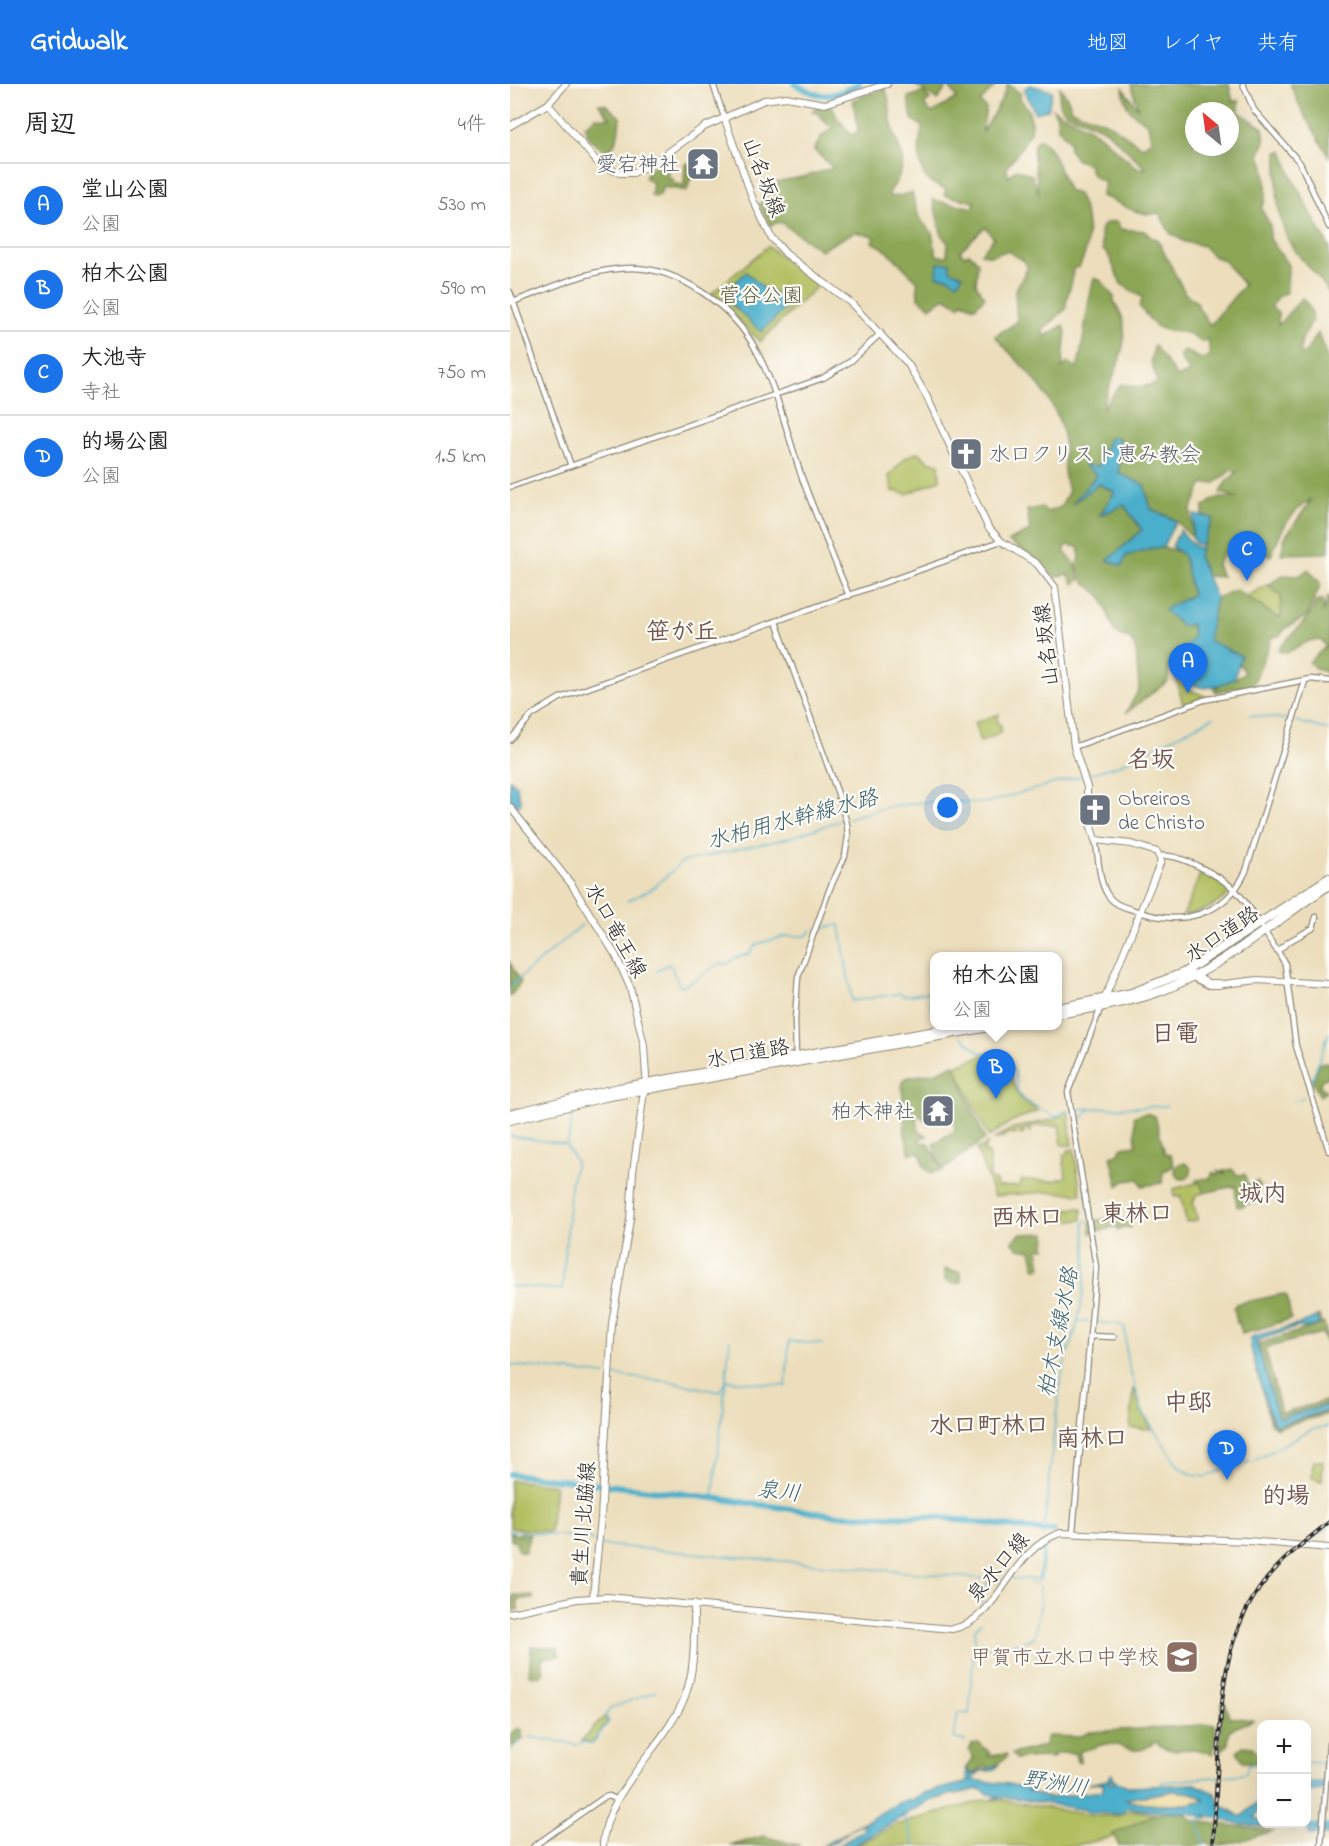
<!DOCTYPE html>
<html lang="ja">
<meta charset="utf-8">
<style>
:root{--surface:#fff;--page:#f2f2f2;--text:#222;--muted:#767676;--line:#e0e0e0;--accent:#1a73e8}
body{margin:0;font-family:"Indie Flower","Klee One",sans-serif;background:var(--page);color:var(--text)}
.controls{position:absolute;right:18px;bottom:18px;display:grid;overflow:hidden;border-radius:12px;box-shadow:0 6px 24px #0002}
.controls button{width:54px;height:54px;display:grid;place-items:center;padding:0;border:0;border-bottom:2px solid var(--line);background:var(--surface);color:var(--text);font:30px sans-serif}
.compass{position:absolute;left:675px;top:18px;width:54px;height:54px;border-radius:50%;background:var(--surface);box-shadow:0 6px 24px #0002;rotate:331deg}
.you{position:absolute;left:438px;top:724px;width:21px;height:21px;margin:-15px;border:4px solid #fff;border-radius:50%;background:#1a73e8;box-shadow:0 0 0 9px #1a73e833}
.badge{display:grid;place-items:center;width:39px;height:39px;border-radius:50%;background:var(--accent);color:#fff;font-size:20px;font-weight:700}
.pin{position:absolute;translate:-50% -50px;filter:drop-shadow(0 2px 3px #0008)}
.pin::after{content:'';position:absolute;top:32px;width:21px;height:18px;background:inherit;clip-path:polygon(0 0,100% 0,50% 100%)}
.popup{position:absolute;left:420px;top:868px;width:132px;height:78px;box-sizing:border-box;display:grid;place-content:center;border-radius:12px;background:var(--surface);filter:drop-shadow(0 2px 4px #0005);font-size:20px;white-space:nowrap;color:var(--muted)}
.popup b{font-size:22px;color:var(--text)}
.popup::after{content:'';position:absolute;left:50%;top:100%;margin-left:-12px;border:12px solid transparent;border-top-color:var(--surface)}
.list{margin:0;padding:0;list-style:none}
h2{display:flex;justify-content:space-between;align-items:center;height:78px;margin:0;padding:0 24px;font-size:26px}
h2 small{font-size:20px;font-weight:400;color:var(--muted)}
.list li{display:grid;grid-template-columns:39px 1fr auto;gap:18px;align-items:center;box-sizing:border-box;height:84px;padding:0 24px;border-top:2px solid var(--line)}
.list b{display:block;font-size:22px;white-space:nowrap}
.list p{margin:0;font-size:20px;white-space:nowrap;color:var(--muted)}
.list em{font-size:20px;font-style:normal;color:var(--muted)}
.map{position:relative;flex:none;width:819px;height:1762px;overflow:hidden}
header{display:flex;align-items:center;gap:36px;box-sizing:border-box;height:84px;padding:0 30px;background:var(--accent);color:#fff}
header strong{font-size:28px}
nav{display:flex;gap:33px;margin-inline-start:auto;font-size:21px}
main{display:flex}
aside{flex:1;background:var(--surface)}
.map>svg:first-child{display:block}
.green{fill:#b1bf61;stroke:#6e7546;stroke-width:1.5}
.forest{fill:#8ca657;stroke:#5c6841;stroke-width:1.5;fill-rule:evenodd}
.sand{fill:#eeda9e;stroke:#8c8264;stroke-width:1.5}
.water{fill:#4cafcb;stroke:#3c6d7b;stroke-width:1.5;fill-rule:evenodd}
.lines{fill:none;stroke-linecap:round;stroke-linejoin:round}
.stream{stroke:#4cafcb;stroke-width:1.5}
.river{stroke:#4cafcb;stroke-width:6}
.minor-casing{stroke:#8c8474;stroke-width:7}
.major-casing{stroke:#8c8474;stroke-width:8}
.highway-casing{stroke:#8c8474;stroke-width:10}
.minor{stroke:#fff;stroke-width:4.5}
.major{stroke:#fff;stroke-width:6}
.highway{stroke:#fff;stroke-width:8}
.rail-casing{stroke:#2b2b2b;stroke-width:4}
.rail{stroke:#fdfcf7;stroke-width:1.5;stroke-dasharray:4.5;stroke-linecap:butt}
.labels{text-anchor:middle;stroke-width:4.5;stroke-linejoin:round;paint-order:stroke}
.worship-label{font-size:21px;fill:#5b616d;stroke:#fdfcf7;text-anchor:end}
.street-label{font-size:21px;fill:#2b2b2b;stroke:#fdfcf7}
.park-label{font-size:21px;fill:#5a5f3e;stroke:#fdfcf7}
.education-label{font-size:21px;fill:#785e54;stroke:#fdfcf7;text-anchor:end}
.water-label{font-size:22px;font-style:italic;fill:#38606b;stroke:#fdfcf7}
.quarter-label{font-size:24px;font-weight:bold;fill:#71544e;stroke:#fdfcf7}
</style>
<header>
<strong>Gridwalk</strong>
<nav><a>地図</a><a>レイヤ</a><a>共有</a></nav>
</header>
<main>
<aside>
<h2>周辺<small>4件</small></h2>
<ul class="list">
<li><span class="badge">A</span><div><b>堂山公園</b><p>公園</p></div><em>530 m</em></li>
<li><span class="badge">B</span><div><b>柏木公園</b><p>公園</p></div><em>590 m</em></li>
<li><span class="badge">C</span><div><b>大池寺</b><p>寺社</p></div><em>750 m</em></li>
<li><span class="badge">D</span><div><b>的場公園</b><p>公園</p></div><em>1.5 km</em></li>
</ul>
</aside>
<div class="map">
<svg width="819" height="1762" viewBox="0 0 819 1762">
<rect width="100%" height="100%" fill="#fdfcf7"/>
<filter id="ink" filterUnits="userSpaceOnUse"><feTurbulence type="fractalNoise" baseFrequency=".0167" numOctaves="2"/><feDisplacementMap in="SourceGraphic" scale="12" xChannelSelector="R" yChannelSelector="G"/><feConvolveMatrix kernelMatrix="1 2 1 2 8 2 1 2 1" color-interpolation-filters="sRGB"/></filter>
<filter id="wash" filterUnits="userSpaceOnUse"><feTurbulence type="fractalNoise" baseFrequency=".008" numOctaves="4" result="noise"/><feDisplacementMap in="SourceGraphic" scale="24" xChannelSelector="R" yChannelSelector="G"/><feGaussianBlur stdDeviation="1.35" result="paint"/><feColorMatrix in="noise" values="0 0 0 0 0 0 0 0 0 0 0 0 0 0 0 0 0 1.4 0 .05"/><feComposite in="paint" operator="in"/></filter>
<g filter="url(#wash)">
<rect width="100%" height="100%" fill="#ecdebc"/>
<path class="green" d="M258 162 308 201 250 258 202 209Z
M408 368 418 377 429 380 430 396 397 410 383 407 379 392 395 374Z
M758 501 771 512V532L768 534 736 512Z
M666 594 678 605 697 613 673 620Z
M489 630 487 637 492 644 489 650 470 658 464 639Z
M691 788 722 806C709 822 691 828 673 832Z
M474 971C505 971 497 994 509 1012 513 1018 522 1023 528 1027L502 1037 479 1053 445 982Z
M558 1026 562 1061H552L549 1041 521 1042V1049L519 1045H514V1050L510 1051V1046L506 1047V1051L495 1049V1053L483 1056 503 1044 545 1035Z
M478 1059 473 1068 479 1069 480 1094 486 1097 487 1103 510 1102 512 1096 544 1097 556 1093 553 1070H558V1066L564 1065 571 1110 538 1108 484 1112 467 1066Z
M690 1098 694 1109 686 1111 683 1119 688 1136 676 1138 671 1112 664 1113 663 1105Z
M572 1124V1136L557 1137 556 1125Z
M624 1304 631 1326 642 1345 620 1344Z
M803 1377H813L812 1397 802 1394Z
M0 1396 45 1401 40 1448 0 1444Z
M95 1632 98 1637 82 1660 72 1656Z
M475 1716H493L583 1732H608L621 1726 645 1730 604 1750 606 1752 564 1762H346L385 1741Z"/>
<path class="forest" d="M404 0H487L470 18 476 24 472 49C481 33 493 17 498 0L511 10 509 14C534 38 515 61 497 82L498 93 506 85 522 91 529 111 523 65 525 58 530 55C547 65 549 91 559 107L568 110C579 131 582 161 569 183L563 185C564 200 555 211 556 225L533 246 534 253 554 241 556 248 552 285 558 278 567 284C576 254 575 224 584 194L590 196 604 213V218C630 251 600 292 592 325L611 300 628 303 645 300 647 297 641 277 644 261 667 293 677 290 679 286 671 277 670 271 674 266 691 275 700 272 698 255 691 258 678 249 654 246 644 241 629 222 633 214 611 200 598 170 593 166 590 146C594 139 599 136 608 138L610 145 634 147 642 154 647 155 675 209 688 219V223L700 241 734 201 713 176 703 172 694 162 675 158 660 149 649 129C624 134 611 117 591 112L595 98C585 95 579 90 579 80L567 76 558 64 560 59 548 44 547 33 543 25 586 48 627 84 636 85 596 46 556 29 549 20 550 3 558 15 562 26 598 39 632 63 641 56 638 40C620 28 615 25 613 4L628 25 621 0H719L723 18 729 16V28L753 44 755 57 749 71C756 80 760 115 751 124L760 141V155L778 181 777 208 769 212 761 223 768 228V241L792 214C818 241 786 243 791 270L796 268 808 249 819 280V469L771 470 775 453 802 415C779 428 770 448 761 472L736 459 712 472 707 480 712 493 697 492 688 471 703 435 693 433V423L706 414H728L710 409 716 398 727 388 722 386 705 399 693 400 681 425 682 453 662 434 641 425 634 401 609 389V354L588 383 574 382 587 390 565 418 589 400 605 408 590 431 614 421 632 446 598 476 612 482 615 472C636 465 655 458 674 471L682 512 683 553 659 583 658 597 616 629 629 605 626 565 620 555 605 549 592 513 573 497 567 482 570 473 568 463 557 461 554 467 565 481 570 496 564 500 558 490 545 493 526 475 498 457 520 447 517 426 532 423 536 428 551 423 559 406C550 391 557 369 553 351 546 310 510 282 485 252L507 238 505 207 518 183 513 176 497 167 480 172 471 169 484 154 475 143 450 167 454 172 459 169 468 178 466 200 475 213 465 223 453 218 449 222 435 213 421 223 408 214 407 196C390 183 382 166 362 158L364 152 344 148 311 166 270 138 260 141 249 120 266 108 261 99 293 93 323 84 304 66 312 52 325 41H318L309 30 302 27 308 22 323 23 327 34 342 51 348 47 343 16 375 4C381 17 379 25 381 37 388 72 404 74 379 109L380 113 402 109 409 134 422 149 427 172H437L438 159 432 152 423 116 463 124 465 118 434 111 436 105C430 102 422 100 418 96 407 85 408 57 413 43L402 35 398 13 414 8 420 15 414 21 422 29 447 14 438 1 428 16ZM684 27H720V63H684Z
M780 0H819V72L791 25Z
M89 20H95L110 33C109 46 108 63 95 68L79 54 75 42 85 33 100 34Z
M773 67 782 93 819 163V209C809 191 792 178 781 161 764 133 767 99 767 68Z
M155 74 160 84 157 95H162L164 100 174 101 175 80 200 76 203 85H195L181 93 177 107 153 103 150 111 145 113 141 112 143 99 135 94 137 87Z
M798 485 811 500 797 532 776 544 769 552 762 553 743 601 706 608 704 604 735 589 729 579 698 556 706 514 726 506 768 534 771 532V512L758 501 773 491 789 492Z
M819 511V588L817 589 805 584 799 578 816 562 811 556 799 557 776 569 768 567C780 549 799 538 806 518L813 516V529Z
M0 879 11 898 0 913Z
M819 978V993L811 996 810 1002 816 1007 810 1012 802 997 809 979Z
M444 980 475 1055 434 1085 427 1074 424 1059 445 1047 444 1038 437 1030 417 1038 409 1031 406 1032 409 1047 417 1052 410 1054 411 1059 418 1058 432 1086 421 1089 414 1083 410 1068 400 1070 395 1051 392 998 395 994 427 988Z
M636 1029 645 1032 655 1070 661 1071 664 1082 653 1088 652 1099 632 1102 629 1095 615 1097 608 1102 601 1072 608 1070 612 1063 626 1061 624 1032Z
M665 1087a8 8 0 1 1 16 0a8 8 0 1 1-16 0Z
M722 1085 727 1091 735 1090 737 1101 748 1097 750 1102 744 1104 745 1120 733 1119 735 1122 727 1123 725 1102 694 1109 690 1099H687L686 1096 700 1094 703 1088 708 1091V1087L716 1090 713 1087Z
M605 1134 620 1137 621 1144 612 1143 608 1147 607 1142 591 1147 589 1144 581 1150 580 1137Z
M536 1149 535 1164 528 1165 531 1183 528 1185 525 1183 521 1166 508 1164 502 1158 510 1150Z
M435 1185 451 1188V1199H441L435 1195Z
M773 1210 777 1212 781 1235 732 1250 729 1238 727 1239 724 1223 726 1220Z
M809 1231 811 1240 814 1239 818 1258H815L812 1249 755 1264 771 1329 819 1316V1320L768 1334 748 1260 810 1241 805 1233Z
M746 1281 761 1336 766 1341 819 1328V1330L766 1344 760 1339Z
M0 1447 5 1451H10V1448L20 1449 15 1468 9 1467 6 1458 0 1456Z
M4 1511 23 1512 24 1515H8V1526H0Z
M21 1562 48 1564 49 1572 32 1574 34 1587 30 1593 19 1591Z
M715 1618 719 1633 744 1636 719 1646 718 1661 710 1667 712 1619Z
M705 1640 706 1655 703 1670C697 1668 690 1666 683 1665 670 1665 657 1670 646 1658 640 1660 636 1666 629 1666 617 1667 609 1659 597 1660 587 1661 581 1666 570 1667V1678H567L565 1669H546L543 1674C527 1672 521 1674 506 1675L502 1670 534 1662 538 1652 568 1653 580 1648Z
M8 1644 11 1646 13 1655 2 1662 1 1649Z
M469 1659 480 1669 478 1672 496 1670 497 1673 480 1685 477 1682 462 1690 457 1684 464 1673 459 1667 462 1660Z
M733 1662 742 1663 751 1671V1679L733 1678 727 1667Z
M673 1728 683 1737 764 1747C742 1752 723 1762 700 1762L697 1757 690 1762H609L603 1750 645 1730Z
M253 1752 291 1762H220Z"/>
<path class="sand" d="M664 1707 683 1709 695 1715C681 1724 629 1722 615 1715Z"/>
<path class="water" d="M520 1 542 7 538 26 525 29 514 5Z
M428 179H440V186L453 191 447 199 438 193 427 192Z
M236 188 252 203 277 216 280 220 251 248 215 214 214 209Z
M599 354H609V389L634 401 641 425 666 437 652 464H641L616 472 612 482 598 476 632 446 614 421 590 431 605 408 589 400 562 420 587 391 573 381 588 383Z
M684 431 703 434 692 461 685 459 682 453Z
M670 446 684 462 691 464 688 472 706 514 698 556 731 572 724 595C689 611 688 604 659 583L683 553 681 540 672 542 654 526 682 511 674 472 662 462Z
M0 696 6 700 11 719 8 723 0 716Z
M806 1233 809 1236 808 1241 794 1244 788 1243 746 1257 768 1334 819 1321V1326L766 1341C758 1333 741 1269 740 1255L744 1252 787 1241Z
M456 1682 460 1690H464L489 1681 483 1687H471L461 1696 499 1700 522 1706H516L538 1714 592 1707 594 1699 579 1700H578L597 1696 602 1690 603 1696 599 1697 600 1700 604 1699 603 1696 620 1703 685 1700 705 1709 710 1720 731 1733 751 1715V1723L744 1734 751 1736 752 1740 797 1737 800 1745H817L819 1742V1751H799L800 1746 733 1741 696 1731 699 1735C671 1722 646 1732 619 1723L610 1730 580 1729 575 1726 496 1713 482 1715 488 1712 478 1710 470 1705 439 1711 417 1718 343 1762H327L353 1747 354 1738C340 1743 326 1762 312 1762L390 1718 402 1716 414 1709 455 1699 458 1697ZM664 1707 683 1709 695 1715C681 1724 631 1722 615 1715Z
M796 1698H819V1705L797 1708Z"/>
<g class="lines">
<path class="stream" d="M740 631 780 636
M785 637 819 646
M575 691 609 681 704 633
M338 734 381 722 427 717 475 719 571 692
M117 817 142 805 172 778 279 754 334 735
M307 845 330 841 342 917 392 909 393 912 419 908 421 922 424 928
M147 887 158 880 161 882 169 901 174 902C179 898 186 896 192 892 202 886 203 878 218 880L225 874 239 870 247 860 276 852H296L302 846
M0 902 72 841
M451 952 469 968 482 970 495 977 505 988 508 1008 514 1016 546 1033 558 1026
M801 998 819 949
M784 1016H785
M789 1016 793 1013
M563 1025 656 1022
M0 1052 55 1060
M580 1132 568 1039 580 1025
M0 1202 52 1206 61 1098 66 1078 57 1063 63 1027
M569 1237 579 1238
M583 1238 609 1240 615 1244 616 1271 632 1327 669 1383 683 1391 696 1393 721 1382 744 1377 800 1346 819 1342
M0 1281 96 1291
M101 1291 163 1298 210 1308 216 1296
M217 1296 276 1302 279 1257 312 1260
M203 1414 220 1256
M0 1447 79 1454 86 1459
M533 1447V1451
M542 1447 534 1441C541 1390 543 1340 552 1290 555 1273 563 1257 567 1241 574 1211 579 1171 574 1140L577 1136
M798 1459 819 1442
M91 1461 477 1495
M502 1495H527
M485 1496H492
M530 1496 536 1459
M528 1498 534 1460
M520 1499 526 1500
M473 1524 472 1507 478 1498 492 1497
M464 1559 465 1546 471 1538
M470 1563H495L524 1554 530 1523 529 1502
M19 1653 68 1661
M455 1657 444 1654 448 1629 459 1630 464 1562
M71 1660 72 1657 80 1660
M82 1660 99 1637 95 1632 101 1624 146 1607
M0 1666 15 1654
M796 1678 815 1680
M651 1701 652 1698 735 1690 739 1680H752
M391 1734H396L405 1762
M694 1762 688 1736 694 1735 695 1731"/>
<path class="river" d="M285 0C312 16 322 14 349 0
M0 1390 167 1409 324 1431 426 1433 534 1447
M538 1447 544 1446
M790 1743 819 1742"/>
</g>
</g>
<g filter="url(#ink)">
<g class="lines">
<defs>
<path id="minor" d="M203 0 214 33
M733 0 744 26 790 79 819 143
M0 208 61 382
M0 219C40 205 79 184 122 184 170 184 224 224 246 266 267 305 278 352 292 394 307 434 323 473 339 512
M0 403 313 294 341 277 371 249
M266 538 328 710 337 740 338 753 335 772 320 804 288 893 285 935 286 973
M0 656 22 631 50 614 491 457
M564 663 694 616 800 595 819 597
M585 756C589 772 588 795 597 810 603 820 613 823 624 826 669 843 715 833 736 787L795 597
M651 772C670 769 711 793 725 806 743 824 755 851 770 871L775 880 786 962 819 1067
M768 867 778 858 803 844 806 833
M580 1252 604 1253
M563 1447 586 1183 558 1008 591 923
M24 1762 93 1714 99 1712 108 1716
M811 1762 819 1660"/>
<path id="major" d="M38 20 88 79 109 89H123L143 79 194 43 254 16 276 13 315 20 377 0
M214 33 243 116 261 153 276 170 341 219 398 280 417 313 478 443 491 457 527 480 545 503 564 663 577 703V730L585 756 621 760 647 768 651 777 594 916
M0 42 38 20 56 0
M0 723 62 801 106 872 120 903 134 961 136 992 123 1088 120 1136 102 1239 91 1434 83 1513
M705 901 748 896 819 900
M0 1529 67 1515 97 1513 442 1545C490 1537 498 1467 550 1449L738 1457 819 1464
M93 1762C94 1709 154 1663 174 1615 186 1585 184 1552 184 1520"/>
<path id="highway" d="M681 891 699 900H709
M548 924 622 909 673 889 819 794
M548 930C582 924 619 919 651 907 712 884 765 837 819 801
M0 1030 109 1004 453 942
M0 1036 95 1013 484 942"/>
</defs>
<use href="#minor" class="minor-casing"/>
<use href="#major" class="major-casing"/>
<use href="#highway" class="highway-casing"/>
<use href="#minor" class="minor"/>
<use href="#major" class="major"/>
<use href="#highway" class="highway"/>
<defs>
<path id="rail" d="M703 1762C705 1727 707 1692 709 1657 713 1598 717 1545 755 1497 773 1474 797 1456 819 1438"/>
</defs>
<use href="#rail" class="rail-casing"/>
<use href="#rail" class="rail"/>
</g>
</g>
<defs>
<symbol id="temple-square" viewBox="-11 -11 22 22"><rect x="-9" y="-9" width="18" height="18" rx="4" fill="#6b7280" stroke="#fdfcf7"/><path d="M0-6L5-2H3V0L6.5 2.5H4V6H1.5V3h-3V6H-4V2.5H-6.5L-3 0V-2H-5Z" fill="#fff"/></symbol>
<symbol id="church-square" viewBox="-11 -11 22 22"><rect x="-9" y="-9" width="18" height="18" rx="4" fill="#6b7280" stroke="#fdfcf7"/><path d="M-1.2-6h2.4v3.5h3.3v2.4h-3.3V6h-2.4V-.1h-3.3v-2.4h3.3Z" fill="#fff"/></symbol>
<symbol id="school-square" viewBox="-11 -11 22 22"><rect x="-9" y="-9" width="18" height="18" rx="4" fill="#8d6e63" stroke="#fdfcf7"/><path d="M0-5L7-2L0 1L-7-2ZM-4 1L0 2.5L4 1V4Q0 6-4 4Z" fill="#fff"/></symbol>
</defs>
<g fill-rule="evenodd">
<use href="#temple-square" x="174" y="61" width="38" height="38"/>
<use href="#church-square" x="437" y="351" width="38" height="38"/>
<use href="#church-square" x="566" y="707" width="38" height="38"/>
<use href="#temple-square" x="409" y="1008" width="38" height="38"/>
<use href="#school-square" x="653" y="1554" width="38" height="38"/>
</g>
<g class="labels">
<g class="worship-label">
<text x="170" y="87">愛宕神社</text>
<text x="479" y="377" text-anchor="start">水口クリスト恵み教会</text>
<text x="608" y="721" text-anchor="start">Obreiros<tspan x="608" dy="24">de Christo</tspan></text>
<text x="405" y="1034">柏木神社</text>
</g>
<g class="street-label">
<text transform="translate(254 93) rotate(69)" y="7">山名坂線</text>
<text transform="translate(536 561) rotate(-97)" y="7">山名坂線</text>
<text transform="translate(106 846) rotate(61)" y="7">水口竜王線</text>
<text transform="translate(712 850) rotate(-34)" y="7">水口道路</text>
<text transform="translate(238 969) rotate(-10)" y="7">水口道路</text>
<text transform="translate(73 1440) rotate(-86)" y="7">貴生川北脇線</text>
<text transform="translate(488 1483) rotate(-50)" y="7">泉水口線</text>
</g>
<g class="park-label">
<text x="251" y="218">菅谷公園</text>
</g>
<g class="education-label">
<text x="649" y="1580">甲賀市立水口中学校</text>
</g>
<g class="water-label">
<text transform="translate(282 734) rotate(-15)" y="8">水柏用水幹線水路</text>
<text transform="translate(547 1248) rotate(-79)" y="8">柏木支線水路</text>
<text transform="translate(269 1406) rotate(7)" y="8">泉川</text>
<text transform="translate(546 1698) rotate(10)" y="8">野洲川</text>
</g>
<g class="quarter-label">
<text x="172" y="555">笹が丘</text>
<text x="641" y="683">名坂</text>
<text x="665" y="957">日電</text>
<text x="753" y="1117">城内</text>
<text x="627" y="1137">東林口</text>
<text x="517" y="1141">西林口</text>
<text x="678" y="1326">中邸</text>
<text x="479" y="1349">水口町林口</text>
<text x="582" y="1362">南林口</text>
<text x="776" y="1419">的場</text>
</g>
</g>
</svg>
<div class="controls">
<button>+</button>
<button>−</button>
</div>
<svg class="compass" viewBox="-18 -18 36 36"><path d="M0-13l5 13h-10z" fill="#e53935"/><path d="M0 13l5-13h-10z" fill="#767676"/></svg>
<div class="you"></div>
<div class="pin badge" style="left:678px;top:609px">A</div>
<div class="pin badge" style="left:486px;top:1015px">B</div>
<div class="popup"><b>柏木公園</b>公園</div>
<div class="pin badge" style="left:737px;top:497px">C</div>
<div class="pin badge" style="left:717px;top:1396px">D</div>
</div>
</main>
